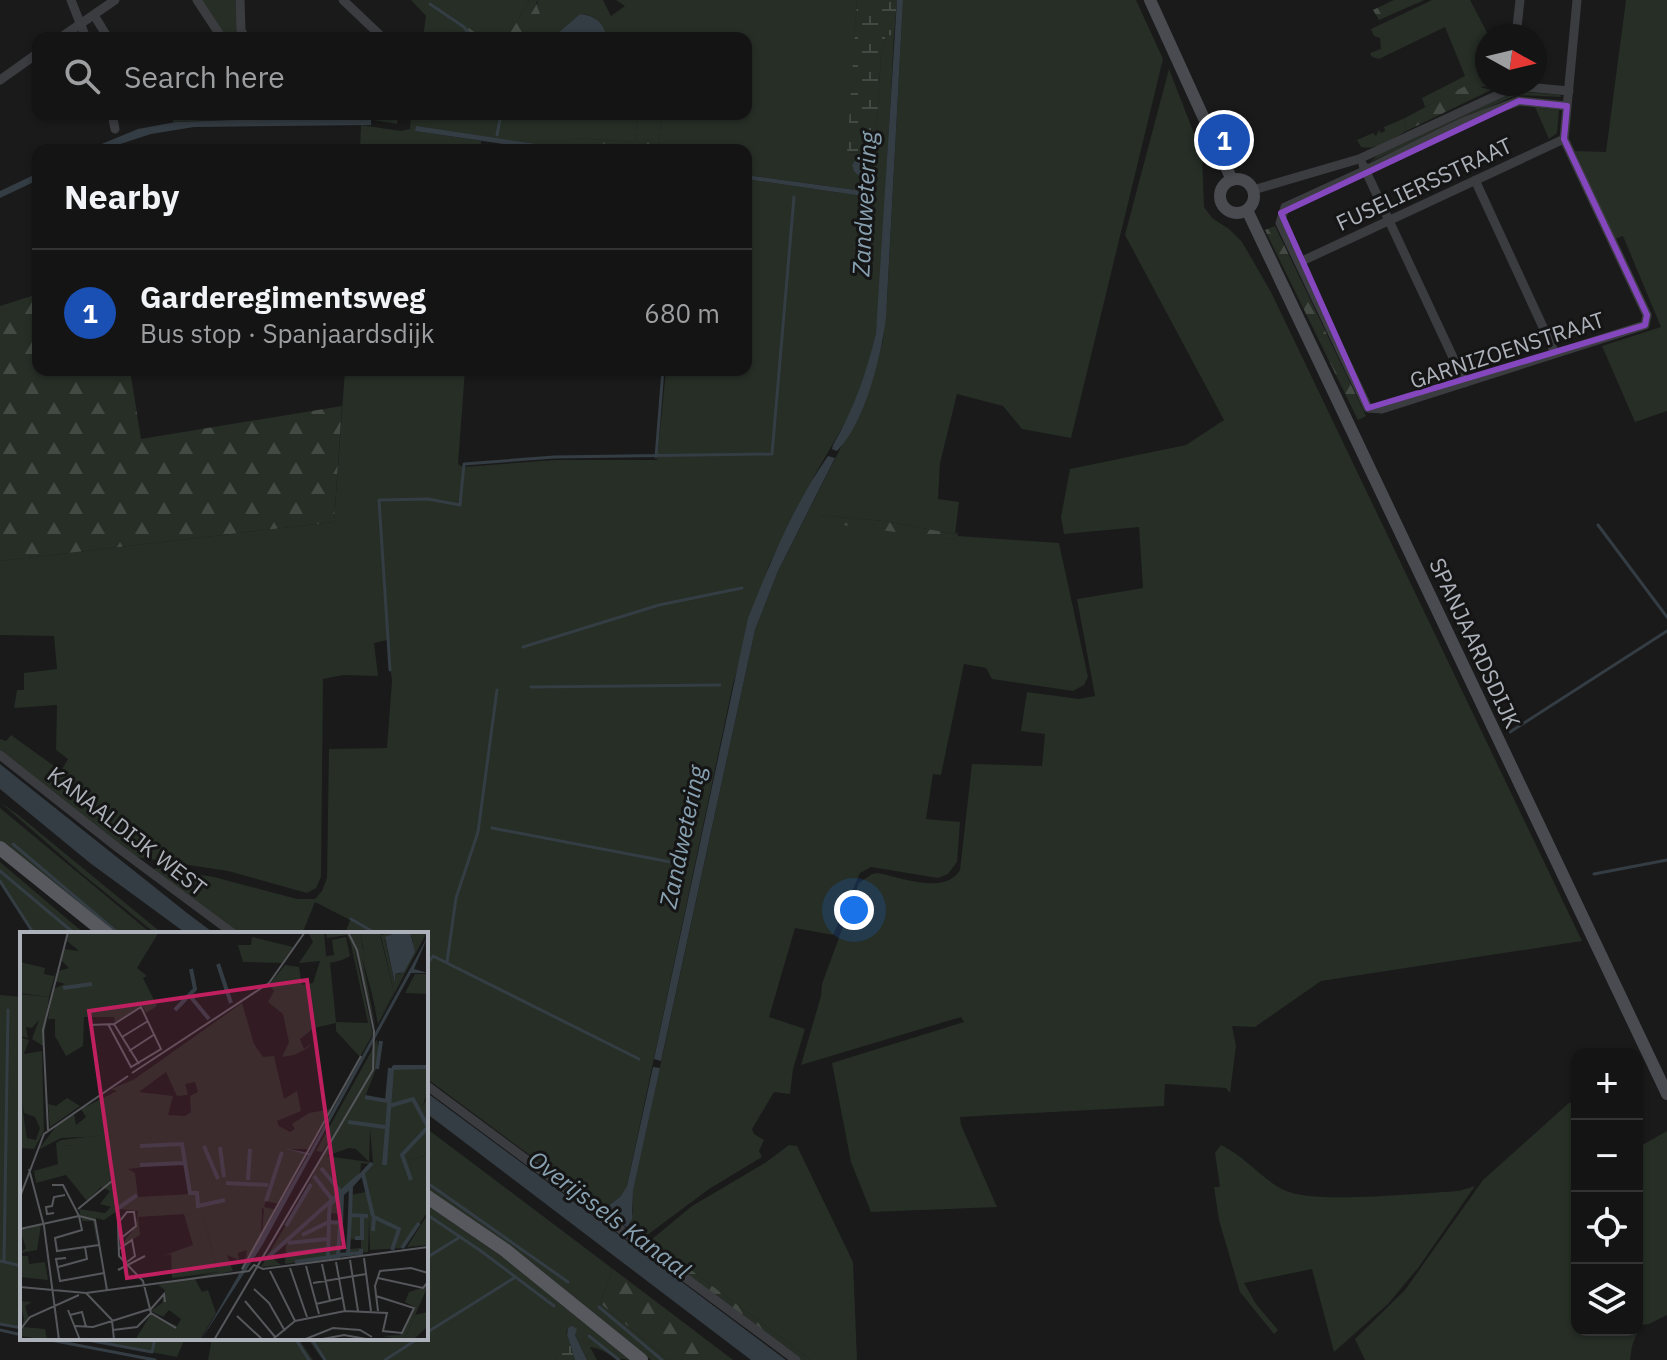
<!DOCTYPE html>
<meta charset="utf-8">
<style>
:root{--surface:#141414;--page:#1d1d1d;--text:#f1f3f6;--muted:#9d9ea0;--line:#333334;--accent:#e2a44b}
body{margin:0;font-family:"IBM Plex Sans",sans-serif;background:var(--page);color:var(--text)}
.controls{position:absolute;right:24px;bottom:24px;display:grid;overflow:hidden;border-radius:16px;box-shadow:0 2px 6px #0004}
.controls button{width:72px;height:72px;display:grid;place-items:center;padding:0;border:0;border-bottom:2px solid var(--line);background:var(--surface);color:var(--text);font:40px sans-serif}
.compass{position:absolute;left:1475px;top:24px;width:72px;height:72px;border-radius:50%;background:var(--surface);box-shadow:0 2px 6px #0004;rotate:98deg}
.you{position:absolute;left:854px;top:910px;width:28px;height:28px;margin:-20px;border:6px solid #fff;border-radius:50%;background:#1a73e8;box-shadow:0 0 0 12px #1a73e833}
.badge{display:grid;place-items:center;width:52px;height:52px;border-radius:50%;background:var(--accent);color:#fff;font-size:26px;font-weight:700}
.pin{position:absolute;translate:-50% -50%;border:4px solid #fff;box-shadow:0 2px 8px #0006}
.list{margin:0;padding:0;list-style:none}
h2{display:flex;justify-content:space-between;align-items:center;height:104px;margin:0;padding:0 32px;font-size:34px}
h2 small{font-size:26px;font-weight:400;color:var(--muted)}
.list li{display:grid;grid-template-columns:52px 1fr auto;gap:24px;align-items:center;box-sizing:border-box;height:128px;padding:0 32px;border-top:2px solid var(--line)}
.list b{display:block;font-size:30px;white-space:nowrap}
.list p{margin:0;font-size:26px;white-space:nowrap;color:var(--muted)}
.list em{font-size:26px;font-style:normal;color:var(--muted)}
.icon{flex:none;width:44px;height:44px;fill:none;stroke:currentColor;stroke-width:2;stroke-linecap:round;stroke-linejoin:round}
.map{position:relative;flex:none;width:1667px;height:1360px;overflow:hidden}
.search{position:absolute;background:var(--surface);box-shadow:0 2px 6px #0004;left:32px;top:32px;width:720px;height:88px;display:flex;align-items:center;gap:20px;box-sizing:border-box;padding:0 28px;border-radius:16px;color:var(--muted);font-size:30px}
.panel{position:absolute;background:var(--surface);box-shadow:0 2px 6px #0004;left:32px;top:144px;width:720px;height:232px;border-radius:16px}
.map>svg:first-child{display:block}
.green{fill:#262e26}
.forest{fill:url(#forest-firs)}
.wetland{fill:url(#wetland-marsh)}
.water{fill:#343d43}
.lines{fill:none;stroke-linecap:round;stroke-linejoin:round}
.stream{stroke:#343d43;stroke-width:3}
.street{stroke:#3b3c40;stroke-width:9}
.secondary{stroke:#494b50;stroke-width:12}
.primary{stroke:#57595f;stroke-width:14}
.marked{fill:none;stroke:#8547be;stroke-width:6;stroke-linejoin:round}
.labels{text-anchor:middle;stroke-width:6;stroke-linejoin:round;paint-order:stroke}
.street-label{font-size:22px;fill:#adb2ba;stroke:#151516}
.water-label{font-size:24px;font-style:italic;fill:#88a1b1;stroke:#151516}
.inset-river{fill:none;stroke:#343d43;stroke-width:4}
.inset-road{fill:none;stroke:#55575b;stroke-width:2}
.view{fill:#c12060;fill-opacity:0.15;stroke:#c12060;stroke-width:4}
.inset-edge{fill:none;stroke:#adb2ba;stroke-width:4}
</style>
<div class="map">
<svg width="1667" height="1360" viewBox="0 0 1667 1360">
<defs>
<pattern id="forest-firs" width="22" height="20" patternUnits="userSpaceOnUse" patternTransform="scale(2)"><rect width="22" height="20" fill="#262e26"/><path d="M5 1l3.5 6h-7zM16 11l3.5 6h-7z" fill="#434a43"/></pattern>
<pattern id="wetland-marsh" width="20" height="14" patternUnits="userSpaceOnUse" patternTransform="scale(2)"><rect width="20" height="14" fill="#262e26"/><path d="M1 5h8M5 5V1M11 12h8M15 12V8" fill="none" stroke="#434a43"/></pattern>
</defs>
<rect width="100%" height="100%" fill="#1a1a1b"/>
<path class="green" d="M202 0H235L239 38H227Z
M411 0H530L507 38H483L479 34 453 27 455 38H423L426 16Z
M538 0H603L611 16 625 6 616 0H857L848 152 875 154 881 54 886 35 894 36 880 294 876 333 868 365 853 409 817 471 769 565 733 684 627 1186 620 1197 606 1207V1212L426 1078V934H345L350 920 315 902 302 934H236L153 871 156 868 214 877 297 899H315L322 891 327 878 329 749 387 748 392 681 387 640 374 643 378 676 343 675 323 679 321 877 316 888 307 893 228 871 136 857 0 751V739L6 741 11 735 61 771 68 759 56 750 57 705 14 708 17 690H24V673L57 669 54 636 0 635V561L334 522 345 370H465L458 464 463 467 555 460H657L666 370H746V179L869 197 871 192 746 175V150H658L662 114H746V38H607C602 23 596 15 580 14L552 38H523L528 34Z
M903 0H1136L1163 59 1071 438 1022 429 1003 406 957 394 940 463 938 499 959 502 955 534 884 521 817 515 955 540 958 536 1059 543 1088 677 1084 685 1073 691 992 679 986 668 964 664 941 775 933 774 926 819 960 822 957 862 948 874 938 878 871 867 860 873 833 935 795 928 769 1017 805 1029 793 1069 790 1094 774 1092 752 1129 754 1134 764 1140 759 1151 762 1157 709 1189 646 1236 630 1224 633 1211V1191L755 630 778 571 840 449 876 367 883 340 887 301Z
M1432 0H1470L1489 36 1487 84H1506L1491 90 1485 86 1450 95 1425 107 1422 98 1465 76 1445 27 1379 59 1372 57 1370 53 1381 49 1380 38 1374 36 1371 29Z
M1626 0H1667V411L1635 422 1602 346 1661 327 1623 236 1615 239 1575 151 1606 152Z
M1169 69 1202 154 1204 207 1212 218 1229 229 1242 242 1271 292 1582 941 1321 981 1255 1027 1232 1026 1236 1046 1230 1093 1226 1088 1165 1084 1164 1106 960 1117 961 1125 997 1207 871 1212 851 1162 832 1063 964 1022 961 1017 801 1065 821 996 822 984 859 883 872 874 878 873C902 878 945 895 960 870L972 764 1042 766 1045 734 1021 731 1027 692 1079 699 1095 696 1077 599 1143 588 1139 527 1064 534 1061 517 1070 469 1186 445 1224 420 1125 235Z
M1517 91 1560 95 1561 97 1516 95 1370 162 1378 155Z
M1535 107 1559 110 1557 133 1549 139Z
M251 114H399L397 124 356 117 252 118Z
M411 114H638L635 142 574 138 571 149 416 127V131L481 141V150H360L361 125 401 131 410 129Z
M1405 118 1406 131C1394 138 1375 151 1361 147L1357 140 1373 133 1376 136 1379 130 1381 133 1385 131 1384 127Z
M0 802 17 814 163 934H156L80 872Z
M0 808 152 934H113L0 842Z
M0 862 85 934H34L0 884Z
M0 995 22 997V1328L0 1324Z
M1570 1102 1577 1111V1330H1637V1148L1667 1131V1315L1649 1324 1640 1325 1632 1346 1630 1360H1365L1355 1339 1405 1290 1483 1180Z
M426 1128 613 1269 600 1303 669 1360H651L535 1265 426 1190Z
M789 1145 797 1146 853 1262 857 1360H811L651 1240 692 1206 765 1163Z
M1221 1145C1245 1156 1262 1180 1286 1191 1316 1204 1422 1193 1459 1191L1475 1186 1418 1268 1388 1304 1334 1352 1312 1269 1244 1283 1256 1304 1278 1330 1274 1334 1240 1292 1219 1220 1214 1187H1220L1215 1153Z
M426 1204 524 1272 633 1360C610 1360 609 1350 590 1347L597 1360H587L575 1335 568 1328 556 1360H323L307 1338H426Z
M77 1338H185L177 1357Z
M212 1338H298L313 1360H208Z"/>
<path class="forest" d="M530 0H538L536 3 542 20 539 30 523 38H507Z
M1394 0H1424L1379 20 1373 10Z
M466 26 483 38H455L452 27Z
M1469 84 1491 90 1406 131 1405 118Z
M173 114H251L252 118 173 122Z
M638 114H662L658 150 571 149 573 138 635 142Z
M1275 226 1366 416 1358 420 1265 230Z
M38 294V370H130L141 439 342 406 334 522 0 561V306Z
M817 515 884 521 955 534 957 532 958 536 956 540 813 521Z
M651 1240 811 1360H800L651 1247Z
M613 1269 733 1360H669L600 1303Z"/>
<path class="wetland" d="M857 0H897L894 36 886 35 881 54 875 154 847 152Z
M565 1333 567 1334 575 1360H556Z"/>
<path class="water" d="M897 0H903L886 318C881 357 865 423 837 451L832 449 833 445C854 409 866 374 876 333Z
M580 14C596 16 603 22 607 38H552Z
M320 117 371 119V125L194 127 151 134 102 150H87L138 129 176 122Z
M416 126 577 150H545L415 131Z
M855 161 865 162 870 166 871 175 868 179 863 180 854 171 852 165Z
M38 173V180L0 198V191Z
M746 175 871 192 869 197 746 179Z
M828 456 835 458 778 571 755 630 661 1061 654 1059 748 618C770 563 794 504 828 456Z
M0 764 187 913 215 934H187L90 863 0 789Z
M653 1067 660 1068 633 1191 632 1219 627 1228 623 1225 625 1221 615 1214 607 1226 786 1360H751L426 1113V1092L600 1221 609 1210 605 1208 620 1197 627 1186Z
M572 1326 577 1329 575 1335 587 1360H575L567 1334 568 1328Z"/>
<g class="lines">
<path class="stream" d="M430 4 464 27 472 38
M497 135 501 114
M656 457 663 370
M1598 525 1667 617
M523 647 659 605 742 588
M390 670 379 500 428 499 460 505 464 464 554 457 772 454 794 197
M531 687 720 685
M1510 732 1667 631
M492 828 681 864
M13 844 119 934
M0 871 75 934
M1594 874 1667 860
M0 881 34 934
M351 919 377 934
M426 961 428 963 433 956 639 1059
M447 962 456 898 478 832 497 690
M426 1182 568 1282
M426 1214 481 1251 554 1306
M426 1258 460 1237
M0 1261 22 1266
M4 1262 8 1010
M599 1307 662 1360
M0 1324 22 1328
M0 1330 22 1335
M426 1333 514 1278
M589 1336 619 1360
M40 1338 155 1360
M77 1338 152 1352 155 1338
M295 1338 309 1360
M311 1338 325 1360
M385 1360 419 1338"/>
<path class="street" d="M71 0 86 38
M197 0 222 38
M240 0 241 30 245 38
M343 0 383 38
M94 15 108 38
M1516 36 1520 0
M60 38 115 0
M0 80 38 53
M1567 106 1519 101 1461 123 1366 170 1285 207 1280 223 1368 408 1382 409 1645 325 1647 315 1564 139 1577 0
M112 114 115 129
M1363 165 1465 383
M1475 180 1555 353
M1253 190 1359 159 1517 86 1569 91
M1300 262 1564 139
M0 755 118 848 234 934
M426 1085 796 1360"/>
<path class="secondary" d="M1150 0 1232 180
M1220 196a17 17 0 1 1 34 0a17 17 0 1 1-34 0Z
M1247 210 1667 1094"/>
<path class="primary" d="M0 848 107 934
M426 1196 505 1250 641 1360"/>
</g>
<path class="marked" d="M1519 101 1567 106 1564 139 1647 315 1645 325 1368 408 1281 213Z"/>
<g class="labels">
<g class="street-label">
<text transform="translate(1424 184) rotate(-25)" y="8">FUSELIERSSTRAAT</text>
<text transform="translate(1507 350) rotate(-18)" y="8">GARNIZOENSTRAAT</text>
<text transform="translate(1475 643) rotate(65)" y="8">SPANJAARDSDIJK</text>
<text transform="translate(127 831) rotate(38)" y="8">KANAALDIJK WEST</text>
</g>
<g class="water-label">
<text transform="translate(865 204) rotate(-87)" y="8">Zandwetering</text>
<text transform="translate(683 837) rotate(-78)" y="8">Zandwetering</text>
<text transform="translate(609 1215) rotate(37)" y="8">Overijssels Kanaal</text>
</g>
</g>
<g transform="translate(20 932)">
<rect width="408" height="408" fill="#1a1a1b"/>
<path d="M49 0H139L117 36 127 44 123 46 137 74 126 81 122 73 95 90 94 85H64L63 114 46 124 35 104V87H28L33 57 45 52 35 49 38 39 49 36 41 28 44 17 59 19 47 9ZM288 0H304L306 24 314 23 312 8 326 5 330 24 322 28 334 25 310 31 316 90 348 91 331 12 327 3 307 6 306 0H327L333 11 353 102 340 125 316 99V91L294 96 280 107 284 117 291 112 288 116 274 123 262 125 269 110 263 82 248 70 254 59 249 53 265 33 279 35 282 53 293 51 300 29 279 31 293 10ZM330 0H340L343 18 352 9 350 0H366L360 3 374 60 362 82 357 81 342 25 356 98ZM232 5 273 15 262 31 223 30 218 13H231ZM0 30 25 36 24 42 34 44 36 39 29 65 0 61ZM395 42H408V62L385 61ZM222 71 234 112 243 125 254 124 264 167 277 159 281 179 257 189 259 194 270 200 275 197 272 192 289 181 311 177 288 217H270L287 221 259 272 246 269 244 275 256 278 242 301 244 278 242 275 241 305 225 328 227 318 218 321 219 328 207 323 213 339 175 347 182 360 188 358 196 381 180 408H115L131 382 157 394 161 387 149 378 143 385 131 379 142 371 145 358 138 353 198 340 182 281 118 285 120 303 99 316 116 294 118 279 100 277 84 288 76 286 77 312 73 289H62L59 277 85 281 91 275 80 272 90 259 81 255 67 269 46 243 16 251 14 239 38 232 36 211 41 208 44 214 112 203 41 206 18 218 38 192 54 182 56 193 66 185 61 177 97 159 91 157 113 148ZM146 140 157 164 168 163 165 152 175 150 178 160 170 164 171 180 165 184 148 183 153 164 119 160ZM165 230 170 262 118 265 115 241 108 237ZM0 105 9 108 4 122 22 119 24 199 14 217 0 216ZM1 166 4 181 15 185 20 196 16 208 7 206 8 214ZM357 107 360 127 345 165 368 168 372 135H408V160L401 177 408 164V195L393 207 408 198V219L389 228 408 223V279L384 316 350 318 349 287 348 320 328 322 329 317 341 316V308L329 307 330 263 346 260 343 242 353 230 350 196 349 232 341 231 340 243 250 324 261 333 241 335 283 264ZM329 216 336 217 349 230 306 224ZM322 261 321 282 309 281V290L320 287 318 324 265 332 266 311ZM408 282V313L387 315 399 296ZM0 324H8L9 332 25 330 28 348 0 345ZM0 369 12 370 5 374 9 387 3 395 25 397 27 408 0 404 4 387ZM408 380V394L393 408H384L395 383Z" fill="#262e26" fill-rule="evenodd"/>
<path d="M340 0H350L352 6 373 0 365 7 375 52V42H380L393 10 390 0H407L358 92ZM361 4 374 60 362 82 357 81 344 18ZM0 62 29 65 23 114 12 107 19 88 12 96 6 95 8 106 0 104ZM351 120 349 141 302 220 296 219ZM407 158 402 177 408 193V198L395 210 408 223 389 228 393 241 392 249 382 223 408 195 395 166ZM47 166 60 174 30 195 28 172 36 174ZM182 280 198 340 152 346 151 322 142 324 173 313 164 282ZM21 293 17 318 0 321 6 316 0 298ZM408 354 384 408 362 404 380 403 395 375 385 370 389 360Z" fill="#262e26" fill-rule="evenodd"/>
<path d="M92 202H112V207L43 214 41 208Z" fill="#262e26"/>
<path d="M377 0H390L395 20 384 40 375 42V52L365 5ZM408 4 394 37 408 41H391L243 312 181 408 288 223 263 216 289 221Z" fill="#343d43"/>
<path class="inset-river" d="M198 32 211 71M43 56 72 52M170 64 189 87M155 78 175 57 171 37M373 135H408M372 136 408 135M357 137 361 109M345 165 367 169 370 136M369 174 393 167 408 195 382 223 391 248M328 190 365 195M120 214 162 212 170 261H177L178 274 205 268M184 214 198 247M200 215 204 245M120 233 164 231M364 233 372 136M365 233 372 136M301 236 320 259M343 242 353 284M294 244 311 266M228 248 230 217M206 251 248 253M246 269 262 220M97 277 117 263M330 283 331 254 352 231M321 293 322 262 331 254M266 294 291 252M353 299 354 285 379 297 372 318M282 303 309 290 308 324M335 306H342V285M268 311 307 307M382 316 399 291M268 322 306 317M328 322 330 283 348 284M319 323 341 321V317M246 327 340 243M275 330 318 324 320 291 309 290V284L310 272 322 262"/>
<path class="inset-road" d="M94 92 119 132M70 93 94 92 121 75 141 117 111 135 88 92M102 105 128 89M109 119 135 102M112 141 249 51 285 0M28 198 23 98 48 0M9 237 24 294 39 408M32 253H43L59 284 75 288 87 358M0 265 24 202 108 144M58 277 92 249M34 281 27 282 26 275 32 274 34 265 45 263M0 297 59 284 62 298 35 306 37 319 79 313M100 307 116 294 114 280H107L98 291 99 324 123 349 131 381 156 396M99 317 112 308 115 324 107 330M46 326 36 327 40 349 84 341M344 326 351 379M330 328 338 379M316 330 325 379M302 332 310 369M286 334 299 382M38 335 67 327 65 315M270 336 287 385M222 337 341 124M98 338 125 324M250 339 275 389M358 346 403 356 408 350M293 351 346 342M0 355 66 361 229 339 234 333 243 337 408 315M234 357 249 371 265 399M66 361 92 388 94 408M225 369 256 406M296 372 322 366M48 378 60 408M130 378 144 362 145 370M358 379 355 354 360 339 391 336 408 341M50 383 62 380 66 395M217 384 243 408M55 394 73 395 130 377M0 398 10 385 59 363M93 398 117 395 131 381M194 408 353 138 354 99 337 18 328 0M252 408 275 389 325 379 367 381 363 399 382 401 394 376 356 364M283 408 313 396 340 398 352 405M297 408 324 403 352 408"/>
<path class="view" d="M287 48 324 315 107 346 69 79Z"/>
<rect width="408" height="408" class="inset-edge"/>
</g>
</svg>
<div class="controls">
<button>+</button>
<button>−</button>
<button><svg class="icon" aria-label="locate" viewBox="0 0 24 24"><circle cx="12" cy="12" r="6"/><path d="M12 2v4M12 18v4M2 12h4M18 12h4"/></svg></button>
<button><svg class="icon" aria-label="layers" viewBox="0 0 24 24"><path d="M12 4l9 5-9 5-9-5zM3 14l9 5 9-5"/></svg></button>
</div>
<svg class="compass" viewBox="-18 -18 36 36"><path d="M0-13l5 13h-10z" fill="#e53935"/><path d="M0 13l5-13h-10z" fill="#9d9ea0"/></svg>
<div class="you"></div>
<div class="pin badge" style="left:1224px;top:140px;background:#1a4fb4">1</div>
<div class="search"><svg class="icon" aria-label="search" viewBox="0 0 24 24"><circle cx="10" cy="10" r="6"/><path d="M15 15l6 6"/></svg>Search here</div>
<section class="panel">
<h2>Nearby<small></small></h2>
<ul class="list">
<li><span class="badge" style="background:#1a4fb4">1</span><div><b>Garderegimentsweg</b><p>Bus stop · Spanjaardsdijk</p></div><em>680 m</em></li>
</ul>
</section>
</div>
